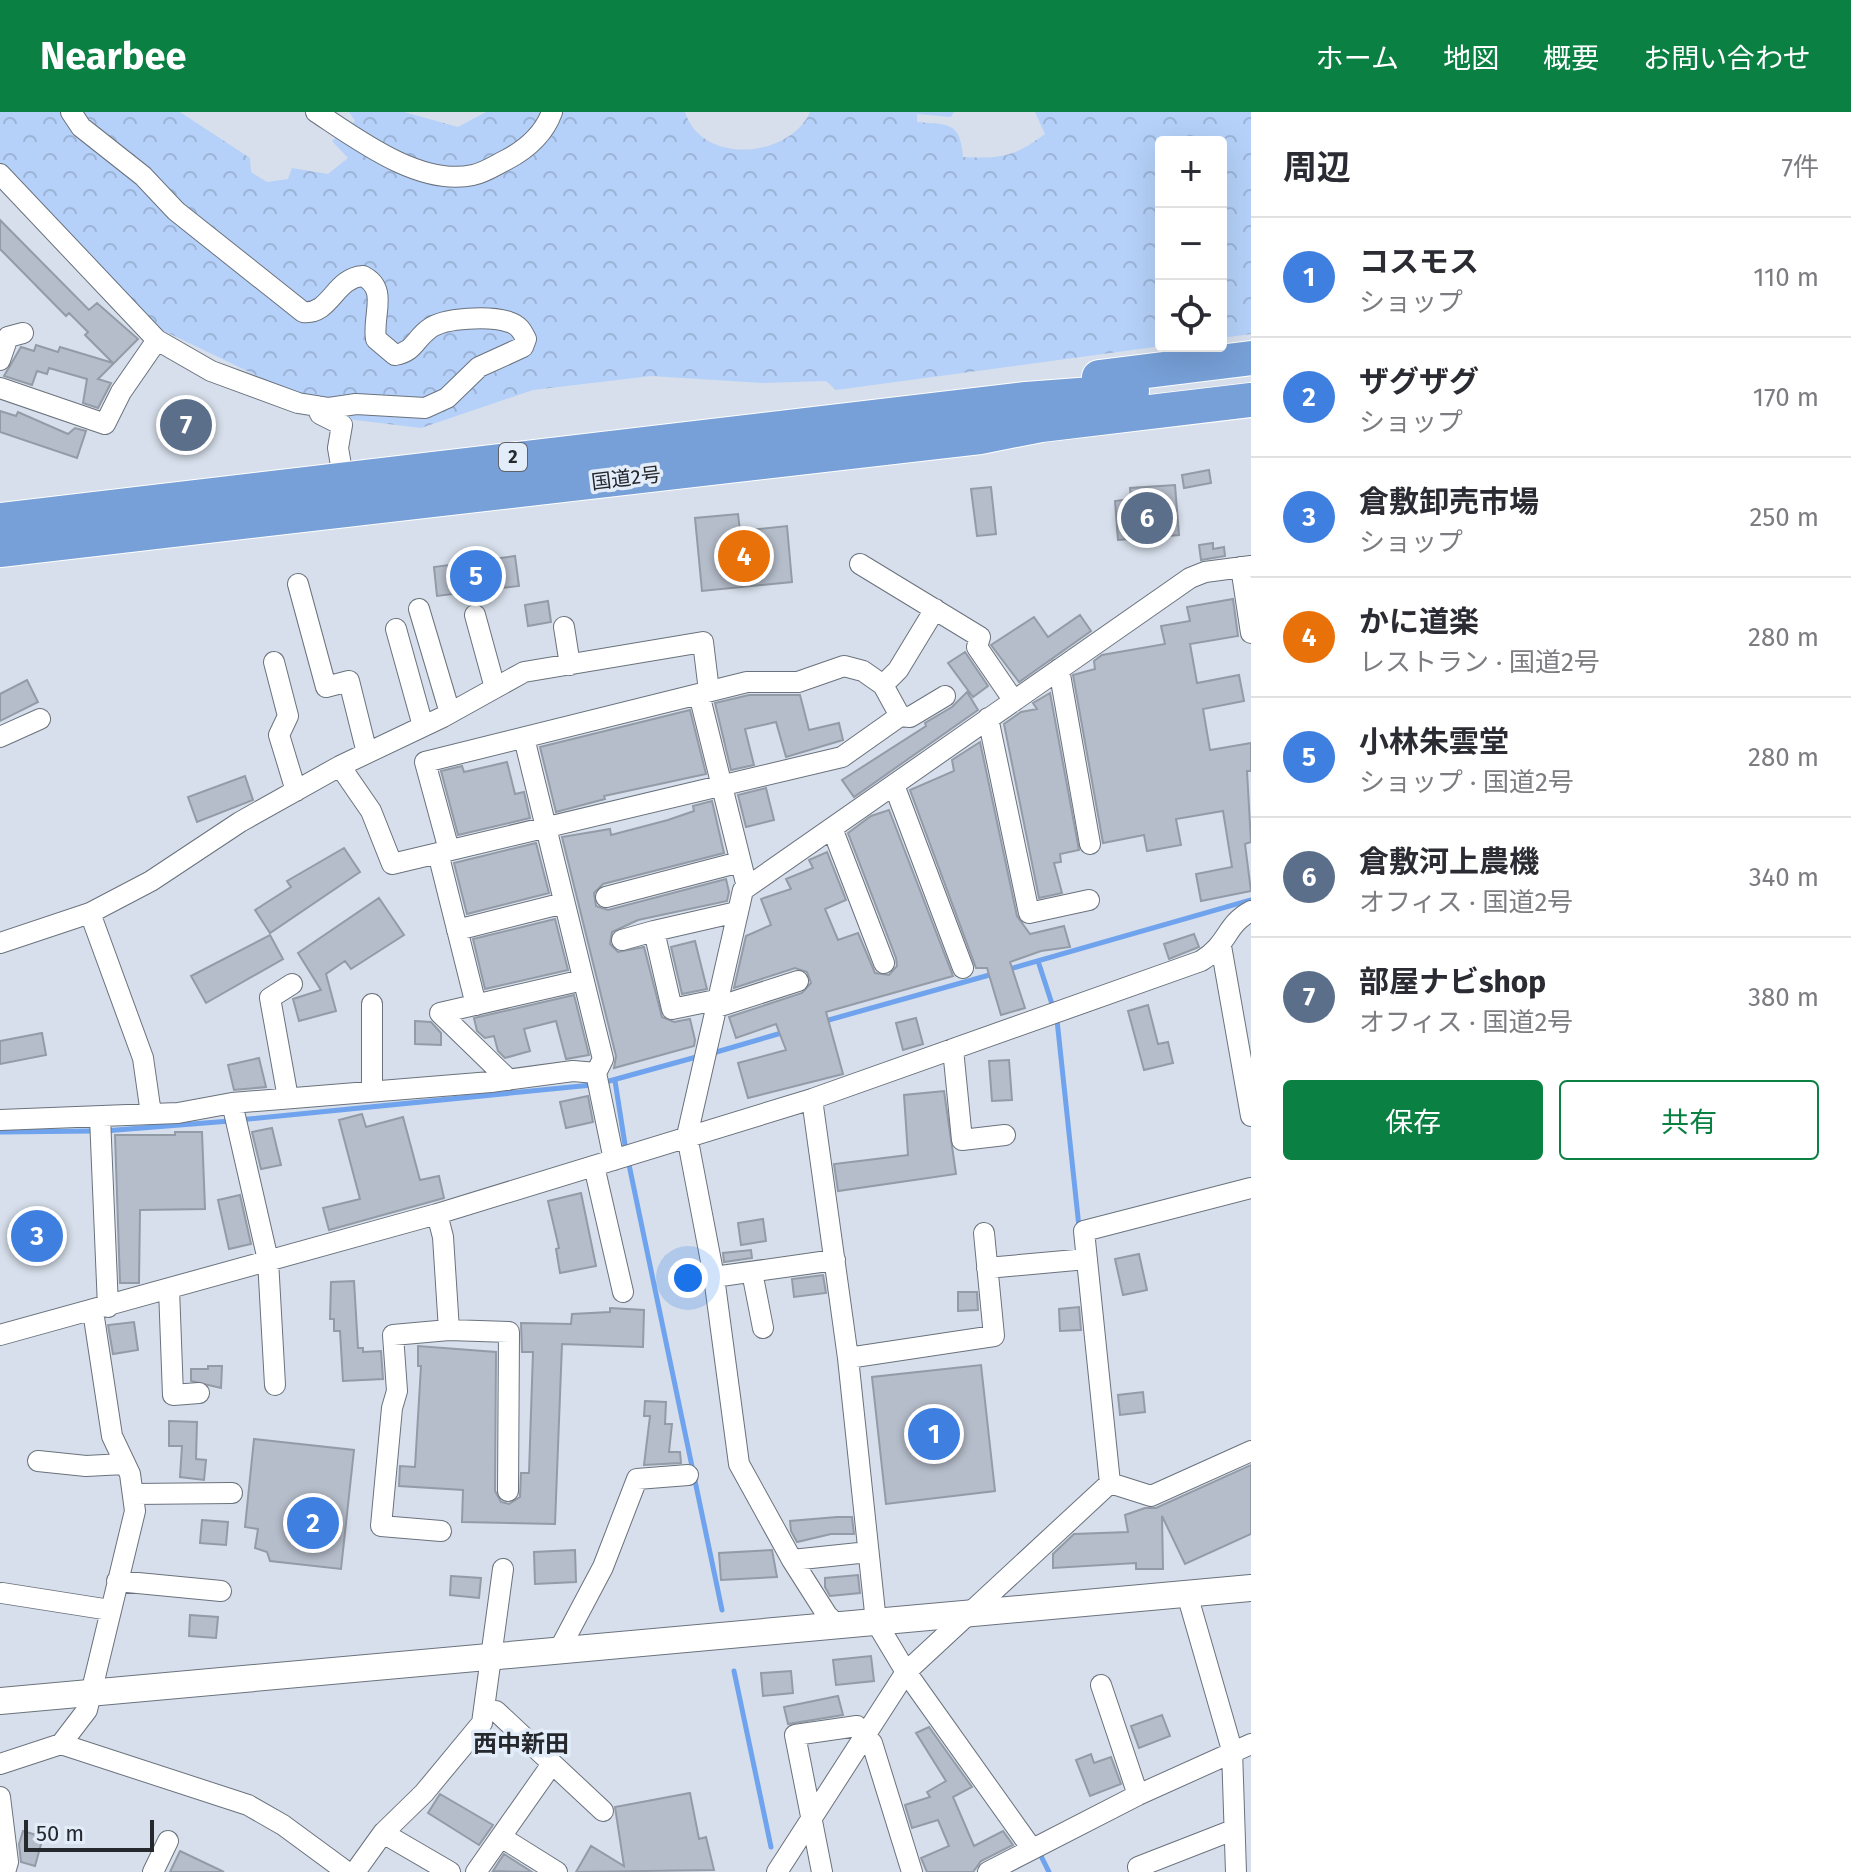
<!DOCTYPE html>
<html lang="ja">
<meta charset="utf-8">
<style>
:root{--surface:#fff;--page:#f2f2f3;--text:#2b2b33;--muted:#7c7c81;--line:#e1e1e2;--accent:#0b8043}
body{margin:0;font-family:"Fira Sans","Noto Sans JP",sans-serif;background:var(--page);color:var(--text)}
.controls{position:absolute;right:24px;top:24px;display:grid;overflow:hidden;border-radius:8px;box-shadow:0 8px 32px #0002}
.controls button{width:72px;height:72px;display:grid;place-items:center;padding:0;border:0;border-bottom:2px solid var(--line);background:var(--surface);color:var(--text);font:40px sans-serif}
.scale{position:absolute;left:24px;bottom:20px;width:130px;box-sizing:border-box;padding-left:8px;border:4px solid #25282d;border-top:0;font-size:22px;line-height:28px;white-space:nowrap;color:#25282d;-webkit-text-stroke:6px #e3ecf9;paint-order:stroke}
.you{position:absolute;left:688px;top:1166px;width:28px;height:28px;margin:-20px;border:6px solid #fff;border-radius:50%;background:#1a73e8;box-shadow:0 0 0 12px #1a73e833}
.badge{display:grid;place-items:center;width:52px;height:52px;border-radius:50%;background:var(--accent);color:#fff;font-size:26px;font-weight:700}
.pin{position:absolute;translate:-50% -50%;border:4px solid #fff;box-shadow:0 2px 8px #0006}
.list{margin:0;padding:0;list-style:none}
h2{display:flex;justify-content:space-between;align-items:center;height:104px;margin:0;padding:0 32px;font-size:34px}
h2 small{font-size:26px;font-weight:400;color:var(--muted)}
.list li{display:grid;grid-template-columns:52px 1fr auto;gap:24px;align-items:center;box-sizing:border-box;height:120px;padding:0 32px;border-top:2px solid var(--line)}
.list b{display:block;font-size:30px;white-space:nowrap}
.list p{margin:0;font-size:26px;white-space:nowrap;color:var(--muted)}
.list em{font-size:26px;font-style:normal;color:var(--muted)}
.actions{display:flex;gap:16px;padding:24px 32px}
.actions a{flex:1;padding:18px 0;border:2px solid var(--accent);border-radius:8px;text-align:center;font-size:28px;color:var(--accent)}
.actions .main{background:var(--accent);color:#fff}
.icon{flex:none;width:44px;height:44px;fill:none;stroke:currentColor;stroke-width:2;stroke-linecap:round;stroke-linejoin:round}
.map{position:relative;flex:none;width:1251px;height:1760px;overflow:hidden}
header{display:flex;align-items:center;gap:48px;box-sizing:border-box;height:112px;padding:0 40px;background:var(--accent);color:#fff}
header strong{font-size:38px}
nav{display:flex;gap:44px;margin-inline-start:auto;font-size:28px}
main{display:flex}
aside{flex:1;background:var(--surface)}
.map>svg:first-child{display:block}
.forest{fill:url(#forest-crowns)}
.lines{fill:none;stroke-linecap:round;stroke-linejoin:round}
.stream{stroke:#6fa3ed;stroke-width:5}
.building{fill:#b5bdca;stroke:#939ba7;stroke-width:2}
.minor-casing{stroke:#6a727d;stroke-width:22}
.tertiary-casing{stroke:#6a727d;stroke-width:28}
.trunk-casing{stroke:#fff;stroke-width:36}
.minor{stroke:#fff;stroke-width:20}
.tertiary{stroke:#fff;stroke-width:26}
.trunk{stroke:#77a0d8;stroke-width:34}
.labels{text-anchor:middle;stroke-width:7;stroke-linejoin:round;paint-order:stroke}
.shield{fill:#e3ecf9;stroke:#5e636a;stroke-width:2}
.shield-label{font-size:18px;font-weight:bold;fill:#25282d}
.street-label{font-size:20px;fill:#25282d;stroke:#e3ecf9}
.quarter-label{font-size:24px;font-weight:bold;fill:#25282d;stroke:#e3ecf9}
</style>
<header>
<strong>Nearbee</strong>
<nav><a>ホーム</a><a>地図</a><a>概要</a><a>お問い合わせ</a></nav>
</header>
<main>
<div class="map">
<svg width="1251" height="1760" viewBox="0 0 1251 1760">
<defs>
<pattern id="forest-crowns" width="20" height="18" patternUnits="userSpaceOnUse" patternTransform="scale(2)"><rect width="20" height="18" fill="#b5d1f9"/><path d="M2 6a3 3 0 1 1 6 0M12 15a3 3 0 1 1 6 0" fill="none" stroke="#9cb3d6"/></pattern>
</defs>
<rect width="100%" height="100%" fill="#d6dfeb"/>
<path class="forest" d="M0 0H180L250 46 251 60 267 70 288 67 292 56 328 62 348 46 332 29 355 9 349 0H404L458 15 486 0H685C702 54 790 46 810 0H954L951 5 917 2V10C949 13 960 9 963 45 1001 47 1014 45 1045 22L1035 0H1251V222L1221 226V30H1161L1162 234 836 278 826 269 763 271 651 264 533 278 421 316 347 307 158 216 0 56Z"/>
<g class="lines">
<path class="stream" d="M1038 849 1053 895
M1006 858 1251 788
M1057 908 1079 1115
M825 909 993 862
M713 941 785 920
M615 969 626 1039
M602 971 700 944
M239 1008 592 973
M104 1019 230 1009
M0 1020 94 1019
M628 1048 722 1498
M734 1559 771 1735
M1040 1742 1049 1760"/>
</g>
<path class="building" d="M0 108 89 198 97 191 138 227 98 267 111 271 98 296 83 291 87 267 49 256 47 262 37 259 32 273 4 264 21 235 34 239 36 233 58 240 60 235 113 251 85 223 88 220 69 201 66 204 0 137Z
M0 299 16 304 18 300 68 322 75 316 86 319 77 346 0 320Z
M1209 358 1211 371 1184 376 1182 363Z
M1175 373 1179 423 1118 428 1115 389 1131 387 1130 376Z
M991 375 996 422 977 424 971 377Z
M738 402 740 419 787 414 792 470 702 479 695 406Z
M1213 431V437L1224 435 1225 444 1201 448 1199 433Z
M515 444 519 474 437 484 434 455Z
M1233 487 1238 524 1190 532 1197 571 1239 563 1244 589 1203 597 1210 638 1251 631V659H1247L1251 730 1245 732 1251 779 1201 789 1196 762 1232 755 1223 699 1176 707 1181 733 1147 739 1144 723 1103 731 1073 563 1095 557 1094 549 1102 543 1165 532 1161 514 1190 509 1187 495Z
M548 489 551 510 528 514 525 493Z
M1080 503 1091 519 1019 570 991 533 1034 505 1048 525Z
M965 540 988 574 973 585 948 551Z
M27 568 38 590 0 609V582Z
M967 580 978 598 854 685 842 668 926 614 925 611 952 595Z
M1050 581 1079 738 1060 742 1061 750 1054 751 1062 781 1039 786 1004 612 1021 600 1037 597 1033 591Z
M749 583H800L809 618 839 611 843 628 786 645 776 610 745 617 754 653 731 658 715 591Z
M690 598 706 662 604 684 605 687 556 700 540 635Z
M980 630 1017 804 1030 822 1064 814 1070 835 1041 839 1010 850 1025 896 1001 903 987 856H976L910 678 954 659 952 648Z
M507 650 515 682 524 680 530 706 458 723 441 659 462 654 464 660Z
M245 664 253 688 197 710 188 685Z
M766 676 774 708 746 715 738 683Z
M712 689 724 741 603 772 594 781 596 794 608 798 726 767 729 780 727 789 638 808 612 820 610 832 618 840 644 835 662 905 674 910 690 907 695 928 694 934 614 956 616 944 562 725 610 717 611 723 668 708 694 699 693 694Z
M889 698 953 864 826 900 843 962 748 986 738 951 786 938 776 912 736 926 729 905 802 881 811 871 807 860 795 856 734 876 746 824 771 813 761 787 791 777 786 767 813 756 809 748 827 740 846 788 825 797 838 828 858 821 875 861 889 863 897 854 896 846 848 721 871 704Z
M536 731 549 781 467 802 454 751Z
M344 736 360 760 270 821 255 798 291 775 287 769Z
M379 786 404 823 351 857 345 849 326 862 336 899 299 909 293 887 321 878 298 841Z
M555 807 568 858 485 877 473 827Z
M1194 822 1199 835 1169 847 1164 832Z
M270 823 283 847 206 891 191 864Z
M695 829 707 877 682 882 671 835Z
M574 883 589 943 566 947 556 909 524 917 530 939 505 946 498 939 494 924 485 926 477 919 474 906Z
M1148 893 1158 932 1168 930 1173 951 1144 958 1128 899Z
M916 906 923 932 903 938 896 911Z
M415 909 431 910 441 921V933L415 932Z
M42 921 46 943 0 952V929Z
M259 946 266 975 234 978 228 953Z
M1009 948 1012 988 992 989 989 949Z
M944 979 956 1062 838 1079 834 1052 908 1043 904 983Z
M588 984 593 1010 566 1016 560 990Z
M362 1002 366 1015 403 1005 420 1068 439 1064 444 1086 329 1118 323 1096 360 1087 339 1008Z
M272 1016 281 1053 261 1057 252 1020Z
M175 1020H202L205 1097 140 1098 139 1171H120L115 1023H175Z
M581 1081 596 1154 560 1161 556 1137 559 1136 548 1089Z
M240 1083 251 1132 229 1137 218 1088Z
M763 1107 766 1129 741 1133 738 1111Z
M751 1138 752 1146 724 1150 723 1141Z
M1139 1142 1147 1178 1123 1183 1115 1147Z
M823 1163 826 1181 794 1185 792 1167Z
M354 1169 358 1236H363V1240L381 1239 383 1267 343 1269 340 1219H334V1207H330L331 1170Z
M958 1180H977L978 1198 958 1199Z
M1079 1195 1081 1218 1060 1219 1059 1197Z
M610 1196 644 1198 643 1235 562 1232 555 1412 462 1410 463 1378 399 1374 400 1354 415 1355 421 1254H418V1234L496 1240 495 1379 501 1390 509 1392 520 1385 521 1361H529L533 1240H522L521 1211 571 1212 572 1202 610 1200Z
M134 1210 138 1238 113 1242 108 1213Z
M981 1253 995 1379 886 1392 872 1265Z
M208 1254H222L221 1276 191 1269V1257H208Z
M1143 1280 1145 1300 1120 1303 1118 1283Z
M645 1289 666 1290 665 1312H672L669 1340H680L681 1351 644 1353 650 1304H644Z
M169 1309 197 1310 196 1347 206 1348 204 1368 180 1365 182 1334H169Z
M254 1327 354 1338 341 1457 270 1449 267 1440 255 1436 258 1417 245 1415Z
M1251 1353V1422L1185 1452 1162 1404 1163 1457H1136V1451L1053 1456V1442L1074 1422 1128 1420 1125 1403 1145 1396H1156Z
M837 1405H852L854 1422H831L797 1430 791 1419 790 1409Z
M202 1408 228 1410 226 1433 200 1431Z
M575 1438 576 1470 535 1472 534 1440Z
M772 1438 777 1465 721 1468 719 1441Z
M858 1463 860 1481 830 1484 825 1475V1466Z
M451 1464 481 1466 479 1486 450 1483Z
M190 1503 218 1505 216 1526 189 1524Z
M871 1544 874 1569 836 1573 833 1548Z
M791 1559 793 1581 763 1584 761 1561Z
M838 1584 843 1603 788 1612 784 1595Z
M1162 1603 1170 1624 1139 1636 1131 1614Z
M929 1615 972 1675 953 1685 974 1734 1003 1719 1013 1733 981 1749 973 1760H927L921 1746 949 1734 938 1708 912 1716 905 1693 930 1685 927 1680 946 1669 916 1621Z
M1091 1642 1094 1651 1111 1645 1121 1672 1090 1684 1076 1648Z
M690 1681 699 1727 706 1725 714 1758 576 1760 591 1734 624 1754 615 1695Z
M440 1682 493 1713 479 1733 428 1701Z
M23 1719 43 1725 35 1754 21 1750 19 1732Z
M180 1739 224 1760H170Z
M504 1742 532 1760 493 1759Z"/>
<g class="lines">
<defs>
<path id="minor" d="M316 0C357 27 420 75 473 63 484 61 496 53 506 48 527 37 544 22 552 0
M0 62 157 228 211 259 298 291 329 296 356 292 425 296 447 286 479 255 523 235 526 227C522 219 519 213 509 210 491 204 444 205 429 217 415 227 414 240 395 243L376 227C372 203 389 177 363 164 334 166 331 203 303 200L176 99 143 64 81 15 71 0
M0 248 8 225 23 221
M0 276 105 312 121 280 157 228
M317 294 320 302 342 313 338 336 343 365
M860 452 980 525 977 535 1014 589
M1241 455 1251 521
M298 472 326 575 349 569 367 641
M419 497 450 601
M475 503 495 576
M564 515 570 553
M396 517 423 614
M274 550 288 604 279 623 296 679
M1059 557 1090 732
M883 573 898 558 935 497
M699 582 747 775
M900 604 910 605 945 584
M988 606 1029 801 1089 788
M0 625 40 607
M524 626 603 947 596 961
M340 654 371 699 392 752 842 645 900 604 883 573 863 559 844 554 798 570H747L425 650 449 738
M894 673 963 856
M832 716 884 851
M438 741 476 893
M606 785 740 750
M90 801 143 946 151 1002
M457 818 564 791
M622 828 654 819
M0 831 90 801 151 769 240 710 340 654 443 605 524 560 703 530 709 579
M1221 834 1251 1004
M716 888 672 897 654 819 737 800
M372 892V978
M714 896 798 869
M953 937 962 1028 1005 1023
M509 968 440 901 583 868
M288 986 270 886 292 872
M812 987 848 1246 876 1510 906 1560 1032 1737
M232 991 268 1148 275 1273
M100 1005 108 1195
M0 1008 178 1001 232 991 491 970 573 959 596 961 614 1048
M594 1054 623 1180
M437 1102 443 1125 449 1218 509 1220 508 1379
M835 1148 714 1165 739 1352 792 1448 827 1503 838 1514
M987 1156 1087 1147
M752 1160 763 1216
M714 1165 687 1024 743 778 1190 466 1205 460 1251 454
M169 1177 173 1283 199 1281
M0 1223 437 1102 812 987 1201 849C1229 832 1225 813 1251 799
M848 1246 994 1224 984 1121
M38 1349 86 1354 124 1352
M1110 1371 1151 1384 1251 1339
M134 1382 232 1381
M441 1419 381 1414 392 1296 397 1279 393 1223 449 1218
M792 1448 859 1441
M117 1469 221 1479
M2 1481 110 1498
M1187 1482 1232 1638 1236 1760
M558 1540 603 1455 637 1367 688 1363
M1101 1573 1138 1683
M496 1599 603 1699
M61 1632 248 1693 283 1713 347 1760
M0 1652 61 1632 87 1598 135 1399 130 1362 112 1324 93 1199
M0 1685 8 1750 5 1760
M383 1721 450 1760
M501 1725 557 1760
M1138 1755 1233 1718
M153 1760 168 1729
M355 1760 383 1721 424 1681 482 1611 503 1457
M476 1760 552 1652
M777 1760 906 1560 1110 1371 1084 1119 1251 1076
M822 1760 795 1623 857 1614 872 1631 912 1760
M988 1760 1138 1683 1251 1632"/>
<path id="tertiary" d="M0 1589 1251 1476"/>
<path id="trunk" d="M1099 265 1251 246
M0 408 1026 287 1132 279
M0 438 980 325 1041 313 1251 288"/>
</defs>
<use href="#minor" class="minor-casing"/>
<use href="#tertiary" class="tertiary-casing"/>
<use href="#trunk" class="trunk-casing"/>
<use href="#minor" class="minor"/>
<use href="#tertiary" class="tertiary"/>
<use href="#trunk" class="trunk"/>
</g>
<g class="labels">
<rect class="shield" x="499" y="331" width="28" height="28" rx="6"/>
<g class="shield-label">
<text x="513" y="351">2</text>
</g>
<g class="street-label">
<text transform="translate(626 366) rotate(-7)" y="7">国道2号</text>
</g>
<g class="quarter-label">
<text x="521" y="1640">西中新田</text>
</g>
</g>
</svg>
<div class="controls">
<button>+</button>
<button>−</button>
<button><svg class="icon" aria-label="locate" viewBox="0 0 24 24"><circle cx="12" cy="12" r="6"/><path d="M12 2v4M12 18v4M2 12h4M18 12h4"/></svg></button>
</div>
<div class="scale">50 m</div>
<div class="you"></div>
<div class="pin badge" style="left:934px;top:1322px;background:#3f7fe0">1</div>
<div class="pin badge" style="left:313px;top:1411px;background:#3f7fe0">2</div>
<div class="pin badge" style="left:37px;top:1124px;background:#3f7fe0">3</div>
<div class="pin badge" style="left:744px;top:444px;background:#e8710a">4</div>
<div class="pin badge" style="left:476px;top:464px;background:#3f7fe0">5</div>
<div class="pin badge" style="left:1147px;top:406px;background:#5c6f8a">6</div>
<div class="pin badge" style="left:186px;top:313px;background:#5c6f8a">7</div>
</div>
<aside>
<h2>周辺<small>7件</small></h2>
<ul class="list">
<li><span class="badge" style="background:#3f7fe0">1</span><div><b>コスモス</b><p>ショップ</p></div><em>110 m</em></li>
<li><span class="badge" style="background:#3f7fe0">2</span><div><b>ザグザグ</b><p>ショップ</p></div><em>170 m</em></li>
<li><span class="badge" style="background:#3f7fe0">3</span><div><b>倉敷卸売市場</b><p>ショップ</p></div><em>250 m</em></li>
<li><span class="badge" style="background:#e8710a">4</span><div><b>かに道楽</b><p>レストラン · 国道2号</p></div><em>280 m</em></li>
<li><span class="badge" style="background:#3f7fe0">5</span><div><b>小林朱雲堂</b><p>ショップ · 国道2号</p></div><em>280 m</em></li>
<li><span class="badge" style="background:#5c6f8a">6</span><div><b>倉敷河上農機</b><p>オフィス · 国道2号</p></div><em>340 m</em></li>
<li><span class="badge" style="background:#5c6f8a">7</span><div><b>部屋ナビshop</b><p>オフィス · 国道2号</p></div><em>380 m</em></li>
</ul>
<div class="actions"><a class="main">保存</a><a>共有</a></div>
</aside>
</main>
